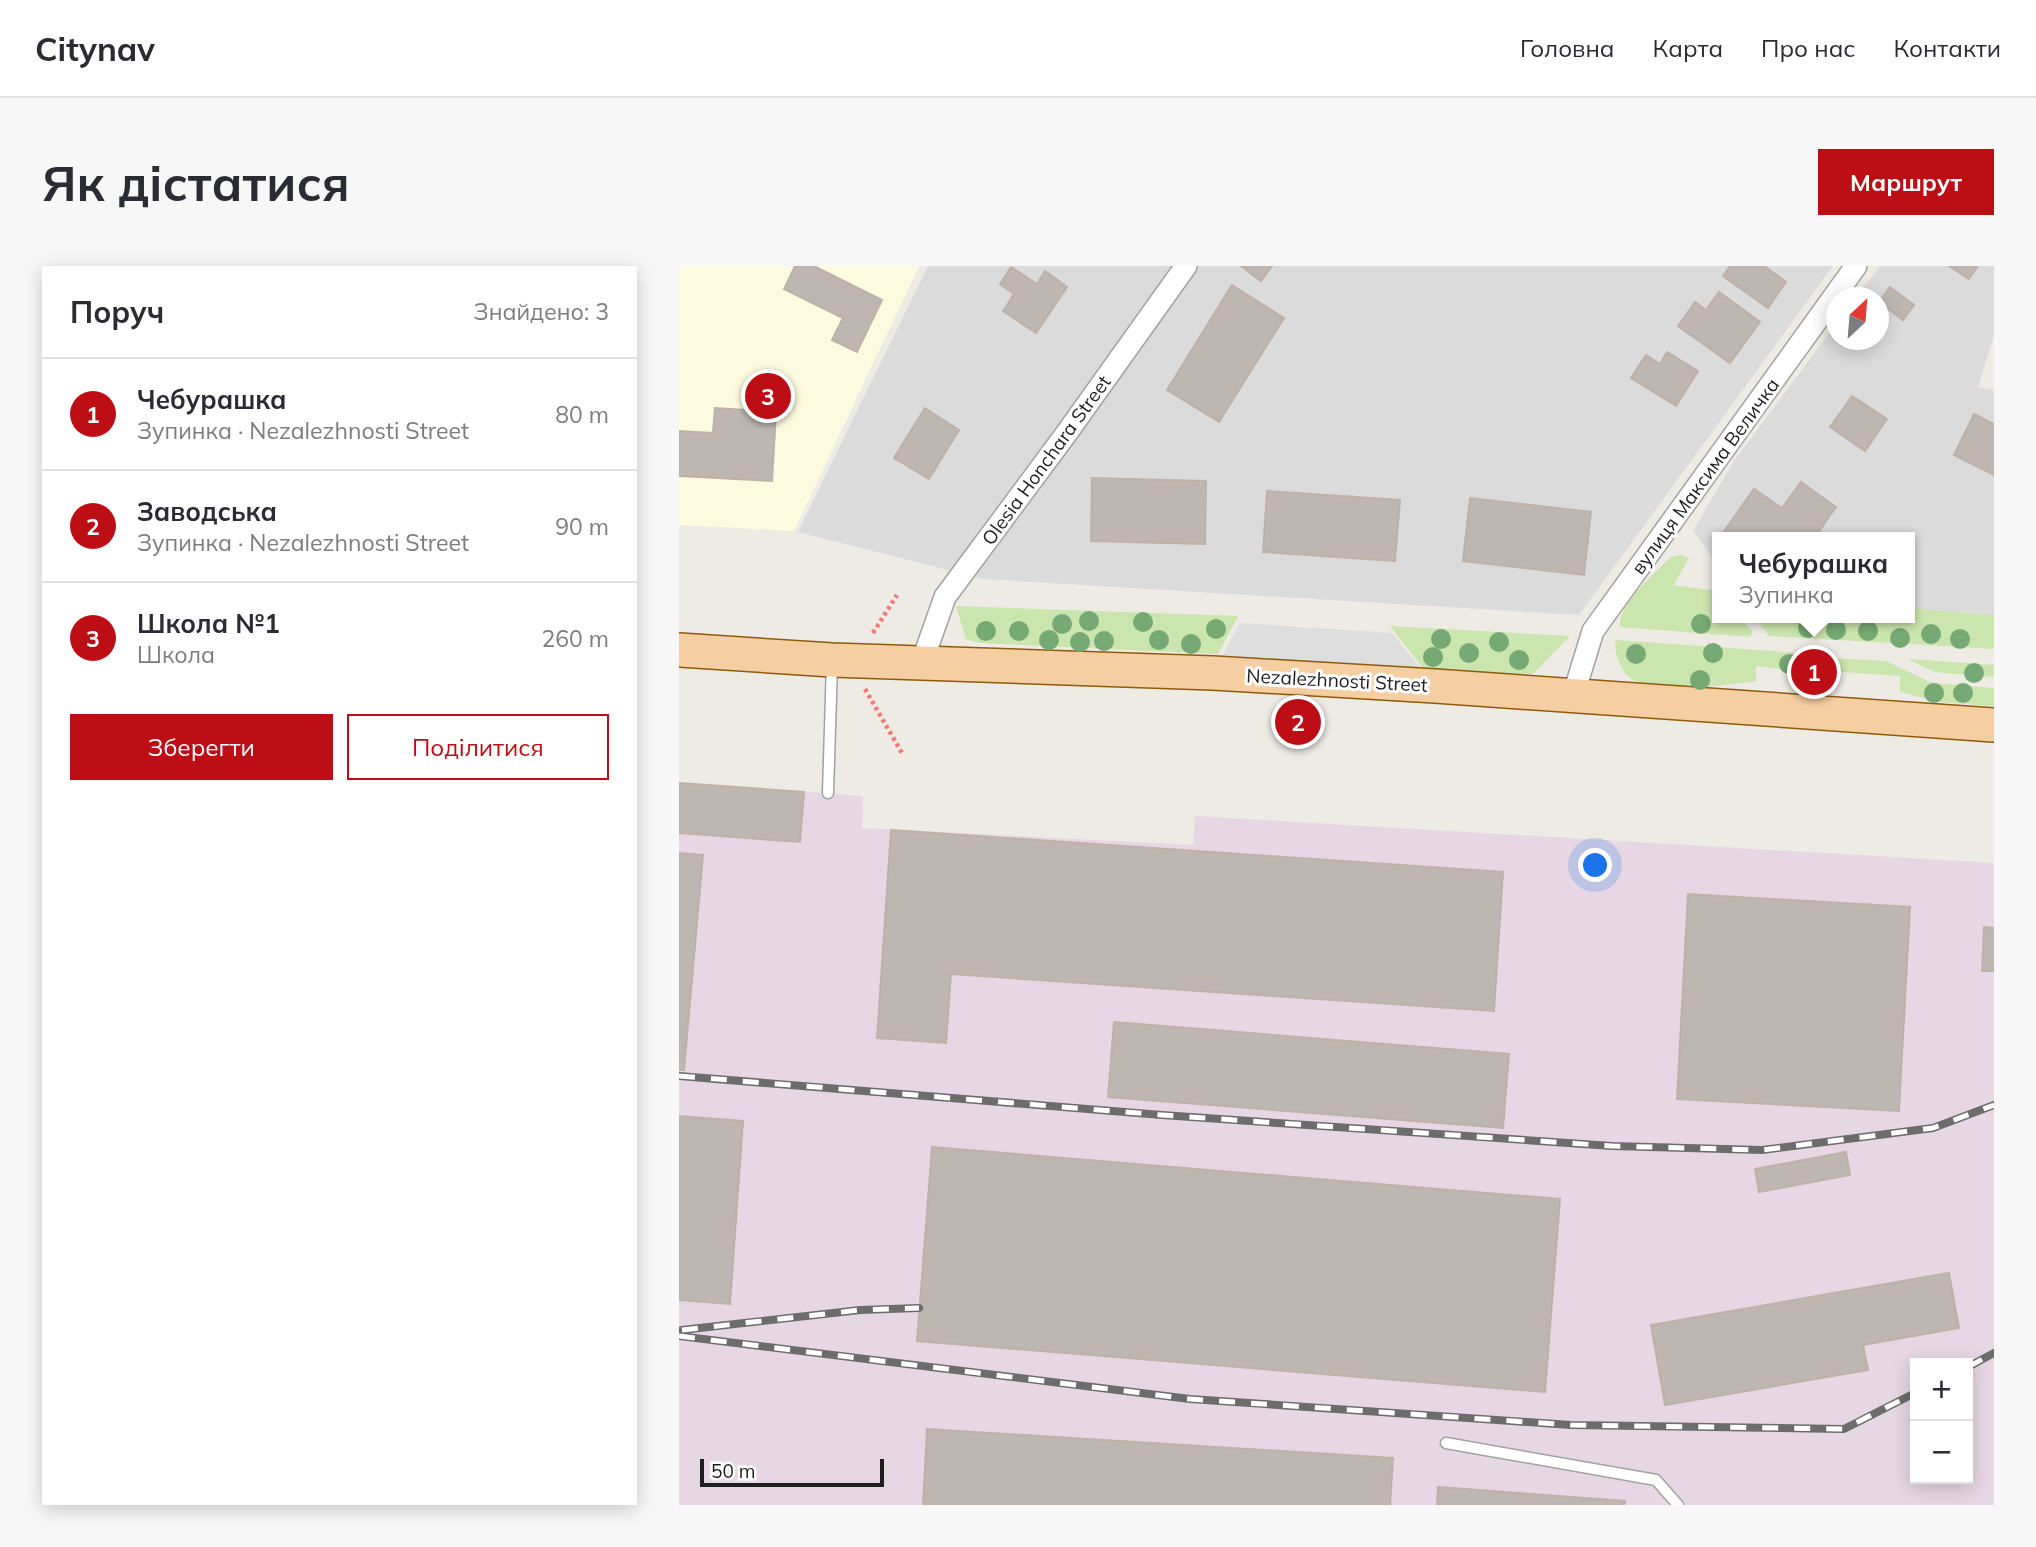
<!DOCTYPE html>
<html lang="uk">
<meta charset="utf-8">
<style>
:root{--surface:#fff;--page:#f7f7f7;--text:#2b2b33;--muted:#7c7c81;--line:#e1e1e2;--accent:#bd0e16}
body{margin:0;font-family:Mulish,sans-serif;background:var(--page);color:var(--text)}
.controls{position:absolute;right:21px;bottom:21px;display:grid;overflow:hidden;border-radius:0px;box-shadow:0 4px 18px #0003}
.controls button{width:63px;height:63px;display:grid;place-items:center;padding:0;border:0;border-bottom:2px solid var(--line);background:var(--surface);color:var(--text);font:35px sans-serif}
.compass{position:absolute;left:1147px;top:21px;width:63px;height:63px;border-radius:50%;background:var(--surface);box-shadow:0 4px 18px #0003;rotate:26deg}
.scale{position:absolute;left:21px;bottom:18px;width:184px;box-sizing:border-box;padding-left:7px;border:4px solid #1e1e1e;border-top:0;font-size:19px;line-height:24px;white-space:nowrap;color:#1e1e1e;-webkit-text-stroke:5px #fff;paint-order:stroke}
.you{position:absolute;left:917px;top:600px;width:24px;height:24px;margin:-18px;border:5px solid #fff;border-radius:50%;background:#1a73e8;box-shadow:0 0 0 10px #1a73e833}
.badge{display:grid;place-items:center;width:46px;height:46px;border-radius:50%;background:var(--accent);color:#fff;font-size:23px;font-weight:700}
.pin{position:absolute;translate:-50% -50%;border:4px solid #fff;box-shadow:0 2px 7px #0006}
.popup{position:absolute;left:1033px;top:266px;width:203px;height:91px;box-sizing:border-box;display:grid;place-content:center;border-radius:0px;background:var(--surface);filter:drop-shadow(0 2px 5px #0005);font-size:23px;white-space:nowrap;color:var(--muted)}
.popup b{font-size:26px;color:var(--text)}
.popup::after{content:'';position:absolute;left:50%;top:100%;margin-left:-14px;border:14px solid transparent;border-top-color:var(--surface)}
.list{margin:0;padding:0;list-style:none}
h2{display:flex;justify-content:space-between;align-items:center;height:91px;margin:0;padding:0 28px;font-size:30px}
h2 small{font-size:23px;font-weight:400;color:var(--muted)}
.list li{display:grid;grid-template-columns:46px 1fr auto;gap:21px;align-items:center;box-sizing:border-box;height:112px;padding:0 28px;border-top:2px solid var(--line)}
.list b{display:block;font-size:26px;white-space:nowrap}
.list p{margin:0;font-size:23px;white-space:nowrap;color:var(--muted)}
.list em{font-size:23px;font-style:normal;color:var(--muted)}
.actions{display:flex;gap:14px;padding:21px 28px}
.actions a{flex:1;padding:16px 0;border:2px solid var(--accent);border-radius:0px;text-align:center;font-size:24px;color:var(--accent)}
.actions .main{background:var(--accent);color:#fff}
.map{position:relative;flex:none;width:1315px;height:1239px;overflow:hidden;border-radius:0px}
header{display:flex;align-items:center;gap:42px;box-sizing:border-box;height:98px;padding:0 35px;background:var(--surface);border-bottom:2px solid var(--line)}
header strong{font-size:33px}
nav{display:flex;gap:38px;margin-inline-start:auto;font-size:24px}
.intro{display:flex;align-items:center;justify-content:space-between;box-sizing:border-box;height:168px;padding:0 42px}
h1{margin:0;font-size:49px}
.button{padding:18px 32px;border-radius:0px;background:var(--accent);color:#fff;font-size:24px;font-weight:700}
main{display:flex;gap:42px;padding:0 42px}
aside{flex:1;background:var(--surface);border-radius:0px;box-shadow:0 4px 18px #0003}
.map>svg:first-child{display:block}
.residential{fill:#dcdbdb}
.industrial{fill:#e7d7e4;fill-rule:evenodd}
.education{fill:#fdfbdf}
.grass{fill:#cbe5ae}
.parking{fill:#dedede}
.building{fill:#beb6b1;stroke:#bfb1a8;stroke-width:2}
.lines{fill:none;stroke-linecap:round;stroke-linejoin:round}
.service-casing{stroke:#a2a2a2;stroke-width:13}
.minor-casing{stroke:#a2a2a2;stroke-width:24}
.primary-casing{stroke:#8d5c0a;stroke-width:36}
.path{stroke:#f07b74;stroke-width:4.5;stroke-dasharray:3.5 3.5;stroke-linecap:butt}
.service{stroke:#fff;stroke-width:10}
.minor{stroke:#fff;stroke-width:21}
.primary{stroke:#f5cea2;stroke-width:33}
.rail-casing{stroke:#6c6c6c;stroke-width:8}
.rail{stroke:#fff;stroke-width:5;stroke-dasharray:16;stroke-linecap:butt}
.tree{fill:#76a973}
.labels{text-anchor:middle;stroke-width:6;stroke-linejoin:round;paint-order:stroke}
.street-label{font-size:19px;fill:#1e1e1e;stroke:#fff}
</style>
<header>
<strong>Citynav</strong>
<nav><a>Головна</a><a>Карта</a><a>Про нас</a><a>Контакти</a></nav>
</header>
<div class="intro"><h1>Як дістатися</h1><a class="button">Маршрут</a></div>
<main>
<aside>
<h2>Поруч<small>Знайдено: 3</small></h2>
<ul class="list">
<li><span class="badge">1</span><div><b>Чебурашка</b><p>Зупинка · Nezalezhnosti Street</p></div><em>80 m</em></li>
<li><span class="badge">2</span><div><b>Заводська</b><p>Зупинка · Nezalezhnosti Street</p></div><em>90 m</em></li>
<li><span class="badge">3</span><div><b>Школа №1</b><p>Школа</p></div><em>260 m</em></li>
</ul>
<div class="actions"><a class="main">Зберегти</a><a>Поділитися</a></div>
</aside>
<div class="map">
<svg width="1315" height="1239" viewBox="0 0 1315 1239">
<rect width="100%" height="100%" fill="#eeeae4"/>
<path class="residential" d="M249 0H1154L900 349 305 313 119 266Z
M1201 0H1315V69L1299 121 1315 124V349L1231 342V271H1039V299L1014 265 1055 195 1157 58V74H1199V32L1177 31Z"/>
<path class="industrial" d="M0 517 184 530 183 562 514 579 516 550 1315 597V1239H0ZM1236 1097H1289V1213H1236Z"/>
<path class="education" d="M0 0H240L115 265 0 259Z"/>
<path class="grass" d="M1001 289 1010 292 995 319 1037 325 1039 352H1061L1074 366 1071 371 941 361C938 339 977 306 992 291Z
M277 340 559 350 539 388 301 377 287 373Z
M1231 342 1315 349V383L1090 370 1076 352H1231Z
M711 360 891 370 854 408 747 406Z
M936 374 1121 387 1120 406 1077 400V415C1051 419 967 430 948 409 939 399 936 387 936 374Z
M1152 392 1207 395 1253 417 1315 422V440L1260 436 1221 426V410L1150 405Z
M1229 393 1315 399V411L1255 406Z"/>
<path class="parking" d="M561 357 713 367 756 420 534 407Z"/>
<path class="building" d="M116 0H135L203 34 178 86 153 74 164 52 105 23Z
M562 0H593L582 15Z
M1051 0H1085L1107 16 1089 42 1044 10Z
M1270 0H1299L1290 13Z
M332 1 358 18 366 5 388 21 357 67 324 45 335 28 321 18Z
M553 19 605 52 540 156 488 124Z
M1211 21 1235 39 1224 54 1200 36Z
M1040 26 1081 56 1051 97 999 60 1016 36 1027 44Z
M988 86 1019 105 997 140 952 112 967 89 981 98Z
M1173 130 1208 153 1186 185 1151 161Z
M36 142 97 146 93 215 0 210V165L34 167Z
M246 142 280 164 250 213 215 192Z
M1295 148 1315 158V209L1275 189Z
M413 212 527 215 526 278 412 275Z
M1122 216 1157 241 1136 271H1041L1075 223 1103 242Z
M588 225 721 234 716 295 584 286Z
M791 232 912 246 905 309 784 295Z
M0 517 125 526 121 576 0 567Z
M212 564 824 606 815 745 272 708 267 777 198 772Z
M0 587 24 589 5 804H0Z
M1009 628 1231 641 1220 845 998 833Z
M1305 661 1315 662V705H1303Z
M435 756 830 788 824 862 429 831Z
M0 850 64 855 51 1038 0 1034Z
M253 881 881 933 866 1126 238 1075Z
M1167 886 1171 909 1080 926 1076 903Z
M1270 1007 1280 1062 1184 1079 1189 1104 986 1139 972 1059Z
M248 1163 714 1192 711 1239H244Z
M759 1221 946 1235 945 1239H758Z"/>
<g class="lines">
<defs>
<path id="service" d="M149 527 153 397
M767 1177 977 1214 999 1239"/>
<path id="minor" d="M243 396 266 331 387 168 507 0
M894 430 914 365 1177 0"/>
<path id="primary" d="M0 384 153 394 534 407 756 420 1315 459"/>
</defs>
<use href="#service" class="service-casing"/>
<use href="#minor" class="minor-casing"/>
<use href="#primary" class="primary-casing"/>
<path class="path" d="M194 367 218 329
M186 423 223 487"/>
<use href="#service" class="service"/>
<use href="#minor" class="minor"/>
<use href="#primary" class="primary"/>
<defs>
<path id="rail" d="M0 810 483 849 933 880 1083 884 1254 862 1315 839
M3 1064 181 1044 240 1042
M0 1070 511 1133 892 1159 1165 1163 1236 1127
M1289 1101 1315 1087"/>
</defs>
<use href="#rail" class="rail-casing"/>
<use href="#rail" class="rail"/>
</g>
<g class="tree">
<circle cx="410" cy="355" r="10"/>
<circle cx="464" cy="356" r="10"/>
<circle cx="383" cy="358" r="10"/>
<circle cx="1022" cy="358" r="10"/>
<circle cx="1129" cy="362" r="10"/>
<circle cx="537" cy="363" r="10"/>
<circle cx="1157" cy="364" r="10"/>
<circle cx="307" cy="365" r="10"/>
<circle cx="340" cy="365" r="10"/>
<circle cx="1189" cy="365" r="10"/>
<circle cx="1252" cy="368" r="10"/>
<circle cx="1221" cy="372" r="10"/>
<circle cx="762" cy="373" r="10"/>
<circle cx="1281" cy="373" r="10"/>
<circle cx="370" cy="374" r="10"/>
<circle cx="480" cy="374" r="10"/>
<circle cx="425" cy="375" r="10"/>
<circle cx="401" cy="376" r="10"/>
<circle cx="820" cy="376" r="10"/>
<circle cx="512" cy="378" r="10"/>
<circle cx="790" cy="387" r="10"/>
<circle cx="1034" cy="387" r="10"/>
<circle cx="957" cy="388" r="10"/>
<circle cx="754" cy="391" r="10"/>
<circle cx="840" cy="394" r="10"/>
<circle cx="1110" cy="398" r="10"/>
<circle cx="1295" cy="407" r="10"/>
<circle cx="1021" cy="414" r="10"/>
<circle cx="1255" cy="427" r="10"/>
<circle cx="1284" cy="427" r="10"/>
</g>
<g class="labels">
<g class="street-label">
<text transform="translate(367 194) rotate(-54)" y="7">Olesia Honchara Street</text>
<text transform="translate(1026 210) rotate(-54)" y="7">вулиця Максима Величка</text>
<text transform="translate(658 414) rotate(3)" y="7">Nezalezhnosti Street</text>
</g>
</g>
</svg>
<div class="controls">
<button>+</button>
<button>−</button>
</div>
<svg class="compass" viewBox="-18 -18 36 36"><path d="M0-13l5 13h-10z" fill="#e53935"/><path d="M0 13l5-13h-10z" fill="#7c7c81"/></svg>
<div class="scale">50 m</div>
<div class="you"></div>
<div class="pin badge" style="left:1135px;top:406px">1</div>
<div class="popup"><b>Чебурашка</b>Зупинка</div>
<div class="pin badge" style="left:619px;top:456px">2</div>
<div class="pin badge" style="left:89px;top:130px">3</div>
</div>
</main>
